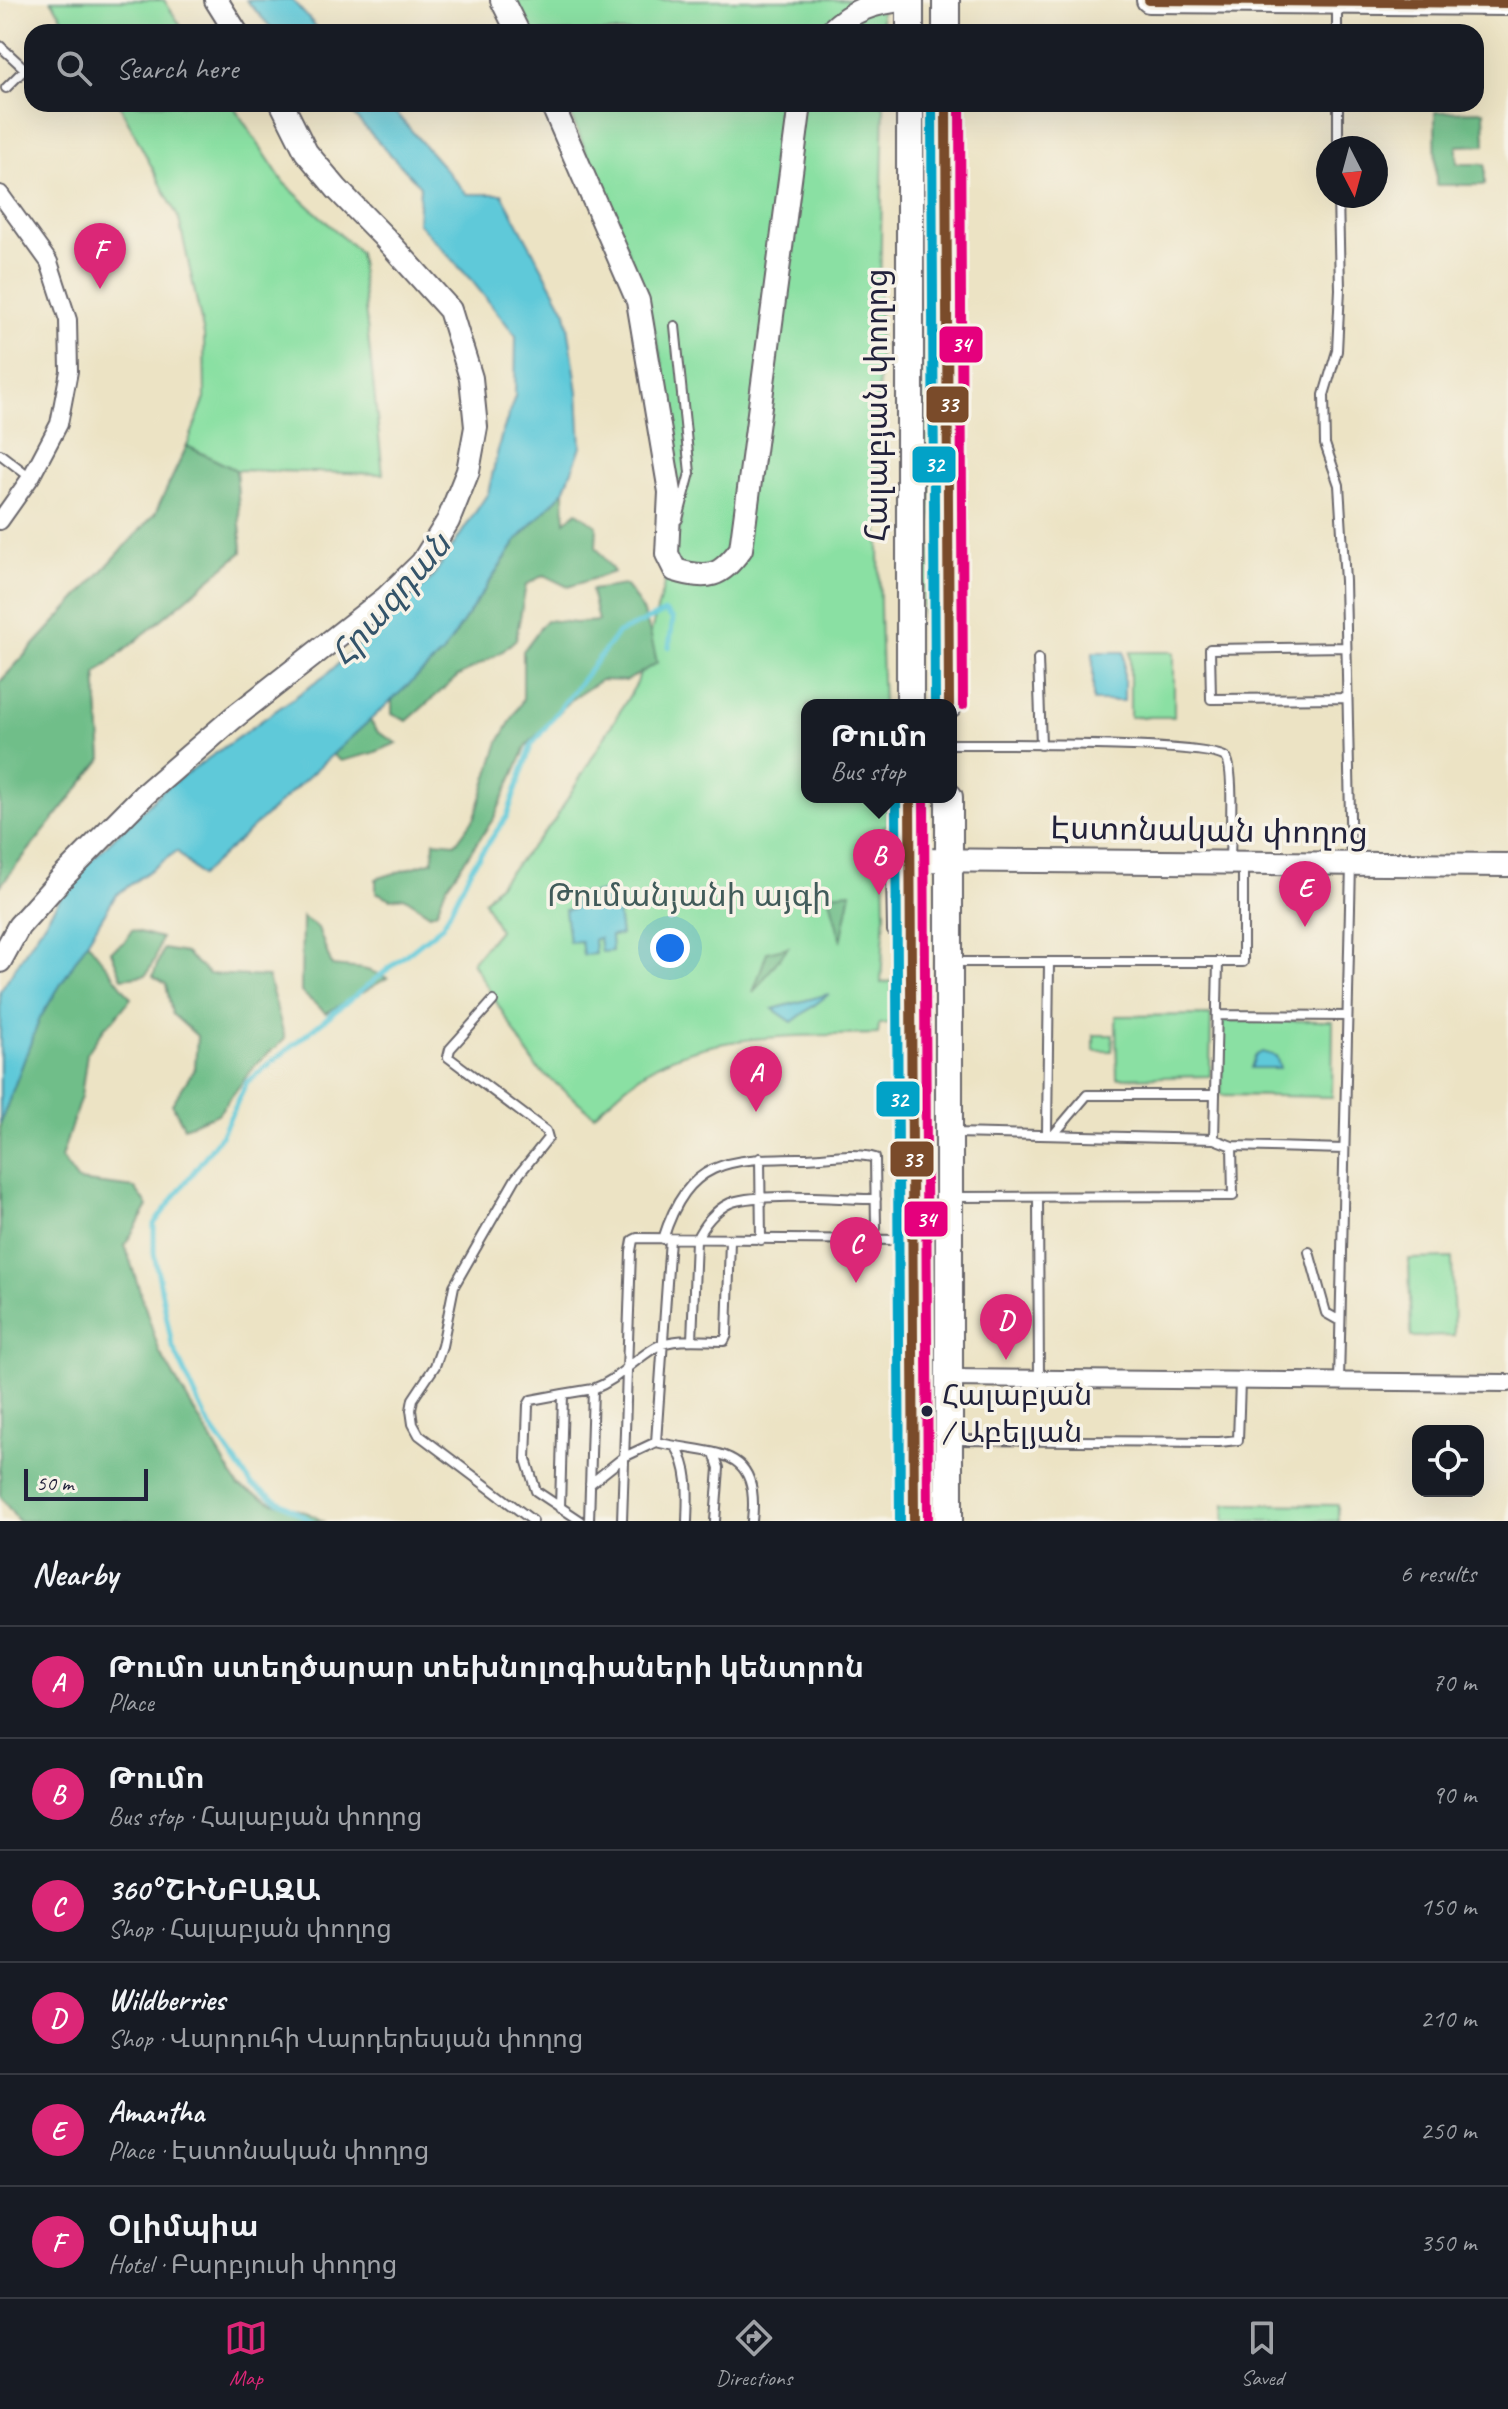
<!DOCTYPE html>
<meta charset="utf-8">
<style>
:root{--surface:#171b24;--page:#20242c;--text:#f1f3f6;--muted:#9ea1a6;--line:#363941;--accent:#db2777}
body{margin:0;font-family:Caveat,"Noto Sans Armenian",sans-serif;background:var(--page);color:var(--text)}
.controls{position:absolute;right:24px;bottom:24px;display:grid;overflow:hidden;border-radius:16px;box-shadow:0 8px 32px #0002}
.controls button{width:72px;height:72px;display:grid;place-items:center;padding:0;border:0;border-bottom:2px solid var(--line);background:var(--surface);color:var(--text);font:40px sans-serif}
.compass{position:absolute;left:1316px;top:136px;width:72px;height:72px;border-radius:50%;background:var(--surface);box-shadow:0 8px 32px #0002;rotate:174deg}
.scale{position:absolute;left:24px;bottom:20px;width:124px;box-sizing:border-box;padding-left:8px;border:4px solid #22223b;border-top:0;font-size:22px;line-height:28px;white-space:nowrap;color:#22223b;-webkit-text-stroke:6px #f7f3e8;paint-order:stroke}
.you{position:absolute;left:670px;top:948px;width:28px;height:28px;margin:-20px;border:6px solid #fff;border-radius:50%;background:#1a73e8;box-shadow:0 0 0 12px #1a73e833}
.badge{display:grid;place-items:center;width:52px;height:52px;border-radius:50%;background:var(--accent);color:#fff;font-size:26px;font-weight:700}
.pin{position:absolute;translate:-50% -66px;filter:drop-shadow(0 2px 4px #0008)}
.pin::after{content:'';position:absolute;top:42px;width:28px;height:24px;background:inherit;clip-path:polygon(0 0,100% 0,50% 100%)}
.popup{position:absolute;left:801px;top:699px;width:156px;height:104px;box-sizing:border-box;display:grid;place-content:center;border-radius:16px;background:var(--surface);filter:drop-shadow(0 2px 6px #0005);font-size:26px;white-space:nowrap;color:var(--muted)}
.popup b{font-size:30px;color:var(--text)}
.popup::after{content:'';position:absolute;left:50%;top:100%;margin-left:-16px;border:16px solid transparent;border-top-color:var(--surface)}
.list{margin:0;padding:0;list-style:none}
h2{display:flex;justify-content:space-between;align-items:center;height:104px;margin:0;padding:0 32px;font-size:34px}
h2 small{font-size:26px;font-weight:400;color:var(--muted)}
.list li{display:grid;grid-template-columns:52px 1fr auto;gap:24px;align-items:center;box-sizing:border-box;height:112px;padding:0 32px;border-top:2px solid var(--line)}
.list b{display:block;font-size:30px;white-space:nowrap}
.list p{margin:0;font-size:26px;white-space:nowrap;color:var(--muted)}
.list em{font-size:26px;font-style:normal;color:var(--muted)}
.icon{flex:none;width:44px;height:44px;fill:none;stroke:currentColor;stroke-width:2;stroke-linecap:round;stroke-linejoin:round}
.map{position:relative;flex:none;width:1508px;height:1521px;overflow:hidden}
.search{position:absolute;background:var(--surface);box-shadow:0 8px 32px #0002;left:24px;right:24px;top:24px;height:88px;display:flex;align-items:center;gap:20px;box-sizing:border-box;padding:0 28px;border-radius:24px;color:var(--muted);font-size:30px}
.sheet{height:776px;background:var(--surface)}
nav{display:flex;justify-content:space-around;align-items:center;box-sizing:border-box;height:112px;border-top:2px solid var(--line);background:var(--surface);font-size:22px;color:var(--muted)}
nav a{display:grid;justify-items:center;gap:4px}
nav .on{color:var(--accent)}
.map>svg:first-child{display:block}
.green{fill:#8ae0a3;stroke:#56816f;stroke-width:2}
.forest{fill:#6fbe89;stroke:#487062;stroke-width:2}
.water{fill:#5ec9d9;stroke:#40768a;stroke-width:2}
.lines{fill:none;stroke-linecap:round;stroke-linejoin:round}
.stream{stroke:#5ec9d9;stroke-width:5}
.service-casing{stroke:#69666b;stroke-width:12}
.minor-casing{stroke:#69666b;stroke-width:20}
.tertiary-casing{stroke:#69666b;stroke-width:26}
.secondary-casing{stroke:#69666b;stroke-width:28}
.primary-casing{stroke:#69666b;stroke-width:30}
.service{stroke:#fff;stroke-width:8}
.minor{stroke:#fff;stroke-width:16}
.tertiary{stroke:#fff;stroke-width:22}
.secondary{stroke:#fff;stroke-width:24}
.primary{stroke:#fff;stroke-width:26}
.bus-1-casing{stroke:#f7f3e8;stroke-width:16}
.bus-2-casing{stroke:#f7f3e8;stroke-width:16}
.bus-3-casing{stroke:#f7f3e8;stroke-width:16}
.bus-1{stroke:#7a4b2a;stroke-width:10}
.bus-2{stroke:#02a2c7;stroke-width:10}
.bus-3{stroke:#e5007d;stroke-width:10}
.bus-dot{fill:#22223b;stroke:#f7f3e8;stroke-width:3}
.labels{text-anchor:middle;stroke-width:7;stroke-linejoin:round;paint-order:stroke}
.bus-label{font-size:30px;fill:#22223b;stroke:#f7f3e8;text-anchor:start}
.street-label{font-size:32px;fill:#22223b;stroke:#f7f3e8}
.park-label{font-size:32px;fill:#415b5a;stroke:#f7f3e8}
.water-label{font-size:34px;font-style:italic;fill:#34546a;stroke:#f7f3e8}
.line-badge{stroke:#f7f3e8;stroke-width:3}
.badge-label{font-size:22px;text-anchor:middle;font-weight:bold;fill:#fff}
</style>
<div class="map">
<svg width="1508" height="1521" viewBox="0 0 1508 1521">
<rect width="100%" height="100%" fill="#f7f3e8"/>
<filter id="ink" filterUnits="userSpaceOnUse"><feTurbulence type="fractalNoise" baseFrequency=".0125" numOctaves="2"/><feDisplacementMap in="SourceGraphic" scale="16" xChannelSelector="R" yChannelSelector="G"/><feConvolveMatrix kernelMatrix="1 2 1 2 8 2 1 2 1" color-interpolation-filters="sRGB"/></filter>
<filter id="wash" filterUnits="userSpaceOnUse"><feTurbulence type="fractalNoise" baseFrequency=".006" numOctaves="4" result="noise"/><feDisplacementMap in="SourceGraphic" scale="32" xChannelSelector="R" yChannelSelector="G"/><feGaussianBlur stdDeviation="1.8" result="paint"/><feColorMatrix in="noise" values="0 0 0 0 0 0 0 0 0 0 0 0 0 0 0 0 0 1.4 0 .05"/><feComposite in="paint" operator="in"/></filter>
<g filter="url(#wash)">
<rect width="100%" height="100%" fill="#ece3c4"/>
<path class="green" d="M51 0H164L185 32H72Z
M511 0H880L882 32H528Z
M119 104H232L284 183 359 252 383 474 236 470 242 552 96 674 102 759 0 886V682L155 514 187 446 205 398 204 335 179 219Z
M566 104H884C879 304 875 505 883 705H807V797H886L888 825 883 827 885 912 881 983 892 981V1023L879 1024 878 1034C810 1036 725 1032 663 1062 637 1074 615 1096 594 1115L536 1067 472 962 499 930 484 901 554 821 637 683 681 523 663 366 644 290Z
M926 104H931L933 160 930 702 924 703 921 232Z
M1130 652H1174V717H1130Z
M1211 1015 1210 1076 1117 1078 1116 1016Z
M1222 1020 1333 1021 1332 1097 1221 1095Z
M1094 1035H1113L1112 1051H1094Z
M1452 1258 1454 1336 1411 1337 1409 1259Z
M1225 1504 1338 1505V1521H1224Z"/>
<path class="forest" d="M1484 111 1485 145 1457 146V164H1485V185H1436L1435 112Z
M187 446 236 470 242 552 96 674 102 759 0 886V682L155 514Z
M564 491 565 522 577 512 597 526 596 547 614 572 568 587 544 575 526 585 516 639 503 651 457 677 407 721 392 714V698L442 654 518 539Z
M625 585C646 609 651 633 657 663L626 681 601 680 572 699 527 745 494 818 445 889 437 911 430 914 404 897 391 899 376 892V879L433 861 434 841 456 843 475 817 499 742 523 699V651L546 620 576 623 598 621 591 590Z
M369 719 378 732 397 743 373 753 341 761 331 754Z
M851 892 841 942 829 894Z
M302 917 318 928 332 966C357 969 363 966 387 978L326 1013 301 992Z
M132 930 161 938 155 959 146 975 122 978 111 951 124 942Z
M87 941 131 998 115 1018 105 1027 87 1053 81 1096 61 1158 78 1181 135 1188 148 1206 125 1245 160 1353 239 1487 270 1501 308 1513 322 1521H18L0 1496V1124L40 1018Z
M788 947 753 993 767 952Z
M163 949 185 953 209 974 268 977 285 1039 256 1064 218 1114 184 1127 172 1104 195 1068 197 1036 172 1014 166 984 153 976Z"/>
<path class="water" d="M246 0H292L321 32H275Z
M343 104H388L467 194H502L566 312 578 392 581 447 564 491 518 539 442 654 200 876 177 851 116 895 40 1018 0 1124V991L74 877 162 791 326 675 431 579 488 493 501 437 515 396 516 336 472 281 418 223 420 186Z
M1093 652H1124V701H1093Z
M604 892 606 906 617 905 621 935 611 936 612 951 601 952 599 938 594 939 595 954 583 955 581 941 569 942 565 910 575 908 574 895 587 893 588 908 594 907 593 893Z
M829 994 792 1022 773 1009Z
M1262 1052 1276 1056 1280 1068H1251L1255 1056Z"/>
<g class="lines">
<path class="stream" d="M311 1521 252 1485 208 1423 172 1345 154 1253V1224L222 1134 247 1082 443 925 472 867 507 816 531 746 618 633 665 612 673 619 669 647"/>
</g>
</g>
<g filter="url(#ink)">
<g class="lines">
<defs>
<path id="service" d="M1337 2V32
M0 46 25 69 6 88
M1338 104V148
M1338 196 1340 289 1337 351 1324 395 1325 444 1339 485 1345 581 1351 864 1339 1381
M675 326 690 473 678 519
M0 454 30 477
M1346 647 1210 649 1211 699 1347 698
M1038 659 1041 745
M951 744C987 744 1211 742 1226 758 1235 768 1230 844 1230 861
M904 943 892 931 891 870 906 862
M951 962H1243V863
M493 1001 450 1049 448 1057 546 1131 548 1138 516 1178 454 1286 442 1346 435 1366 413 1399 411 1410 413 1424 419 1435 533 1521
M1217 1015 1347 1016
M954 1133 1214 1139 1232 1146 1344 1149
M1047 1133 1049 962
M1054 1134 1087 1095H1215
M1214 1139 1218 962
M760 1158 761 1240
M952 1197 1233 1196 1232 1146
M1038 1197 1039 1378
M663 1239C689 1156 731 1159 807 1158 828 1157 855 1152 875 1158L876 1228
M670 1239 656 1442C713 1456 761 1443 752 1521
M1309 1252 1326 1313 1340 1321
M692 1340 696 1240C703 1225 715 1210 730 1203 757 1192 844 1199 876 1199
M563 1394 531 1400 528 1405 526 1459 536 1491 581 1521
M954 1440 1219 1442 1238 1440 1240 1381
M676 1447C690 1469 688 1495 687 1521
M714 1453 719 1468 715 1521
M590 1484 624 1457 656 1442
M560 1508 563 1394 593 1389
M589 1521 593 1389C618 1380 633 1360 656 1347 674 1337 703 1341 724 1341L727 1335 730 1240
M622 1521 631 1251 633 1240 637 1238 908 1240"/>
<path id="minor" d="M0 194 49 262 68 320 69 371 59 424 31 477 0 521
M948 1378 1508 1383"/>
<path id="tertiary" d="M216 0 236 32
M502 0 518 32
M830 32C852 10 874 2 905 0
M552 104 638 301 670 492 667 554 675 570C709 580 720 577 741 549L800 104
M910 860 1508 865
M0 961 19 926 61 879 144 795 233 718 386 598 422 563 448 521 468 471 476 427 471 378 450 310 384 237 337 189 306 152 282 104"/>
<path id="secondary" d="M1149 0 1508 3"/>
<path id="primary" d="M946 0V32
M910 32V0
M910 104V705
M946 104 949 705
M910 797 914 1521
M949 1521V797"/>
</defs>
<use href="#service" class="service-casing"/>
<use href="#minor" class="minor-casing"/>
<use href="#tertiary" class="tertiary-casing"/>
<use href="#secondary" class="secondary-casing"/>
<use href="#primary" class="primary-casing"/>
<use href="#service" class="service"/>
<use href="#minor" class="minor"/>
<use href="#tertiary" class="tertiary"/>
<use href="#secondary" class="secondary"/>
<use href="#primary" class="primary"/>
<defs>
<path id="bus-1" d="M1149 0 1508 3
M946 104 949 705
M910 797 914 1521"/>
<path id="bus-2" d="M932 104 935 705
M896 797 900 1521"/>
<path id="bus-3" d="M960 104 963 705
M924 797 928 1521"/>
</defs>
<use href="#bus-1" class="bus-1-casing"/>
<use href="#bus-2" class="bus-2-casing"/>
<use href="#bus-3" class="bus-3-casing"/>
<use href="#bus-1" class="bus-1"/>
<use href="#bus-2" class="bus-2"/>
<use href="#bus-3" class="bus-3"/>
</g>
</g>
<circle class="bus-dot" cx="927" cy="1411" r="7"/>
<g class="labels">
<g class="bus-label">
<text x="942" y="1405">Հալաբյան<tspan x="942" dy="37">/ Աբելյան</tspan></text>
</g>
<g class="street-label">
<text transform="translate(876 405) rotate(-90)" y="11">Հալաբյան փողոց</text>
<text transform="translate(1209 830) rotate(1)" y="11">Էստոնական փողոց</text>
</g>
<g class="park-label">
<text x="689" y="906">Թումանյանի այգի</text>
</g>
<g class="water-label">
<text transform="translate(390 599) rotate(-49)" y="12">Հրազդան</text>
</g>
</g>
<g class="line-badge">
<rect x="938" y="325" width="46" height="39" rx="8" fill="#e5007d"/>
<rect x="925" y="385" width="45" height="39" rx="8" fill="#7a4b2a"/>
<rect x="911" y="445" width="46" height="39" rx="8" fill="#02a2c7"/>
<rect x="875" y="1080" width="46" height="38" rx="8" fill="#02a2c7"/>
<rect x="889" y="1140" width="46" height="38" rx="8" fill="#7a4b2a"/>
<rect x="903" y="1200" width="46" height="38" rx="8" fill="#e5007d"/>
</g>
<g class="badge-label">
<text x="961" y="352">34</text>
<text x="948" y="412">33</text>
<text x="934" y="472">32</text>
<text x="898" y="1107">32</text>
<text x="912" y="1167">33</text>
<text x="926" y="1227">34</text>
</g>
</svg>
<div class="controls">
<button><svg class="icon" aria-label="locate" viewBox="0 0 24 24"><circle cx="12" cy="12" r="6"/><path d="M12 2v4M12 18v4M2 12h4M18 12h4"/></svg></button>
</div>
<svg class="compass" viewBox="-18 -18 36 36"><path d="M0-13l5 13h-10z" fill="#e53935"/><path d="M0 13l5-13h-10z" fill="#9ea1a6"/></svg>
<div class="scale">50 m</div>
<div class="you"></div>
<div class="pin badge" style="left:756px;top:1112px">A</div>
<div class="pin badge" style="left:879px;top:895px">B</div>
<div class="popup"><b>Թումո</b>Bus stop</div>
<div class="pin badge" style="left:856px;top:1283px">C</div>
<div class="pin badge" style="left:1006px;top:1360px">D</div>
<div class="pin badge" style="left:1305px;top:927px">E</div>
<div class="pin badge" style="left:100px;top:289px">F</div>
<div class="search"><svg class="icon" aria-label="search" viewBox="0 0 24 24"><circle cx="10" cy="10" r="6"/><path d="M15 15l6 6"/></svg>Search here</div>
</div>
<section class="sheet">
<h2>Nearby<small>6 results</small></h2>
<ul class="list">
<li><span class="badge">A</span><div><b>Թումո ստեղծարար տեխնոլոգիաների կենտրոն</b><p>Place</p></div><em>70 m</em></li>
<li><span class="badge">B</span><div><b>Թումո</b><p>Bus stop · Հալաբյան փողոց</p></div><em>90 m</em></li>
<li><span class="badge">C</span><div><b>360° ՇԻՆԲԱԶԱ</b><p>Shop · Հալաբյան փողոց</p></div><em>150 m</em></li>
<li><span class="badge">D</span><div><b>Wildberries</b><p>Shop · Վարդուհի Վարդերեսյան փողոց</p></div><em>210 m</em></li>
<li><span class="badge">E</span><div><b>Amantha</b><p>Place · Էստոնական փողոց</p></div><em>250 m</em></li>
<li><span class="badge">F</span><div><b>Օլիմպիա</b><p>Hotel · Բարբյուսի փողոց</p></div><em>350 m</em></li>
</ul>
</section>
<nav>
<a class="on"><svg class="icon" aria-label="map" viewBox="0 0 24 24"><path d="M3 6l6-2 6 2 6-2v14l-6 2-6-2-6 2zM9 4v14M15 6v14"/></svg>Map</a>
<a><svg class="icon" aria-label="directions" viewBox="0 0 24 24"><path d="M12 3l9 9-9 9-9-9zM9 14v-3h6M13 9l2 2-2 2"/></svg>Directions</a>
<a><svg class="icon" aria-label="saved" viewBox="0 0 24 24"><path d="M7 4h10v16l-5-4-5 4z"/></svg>Saved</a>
</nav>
